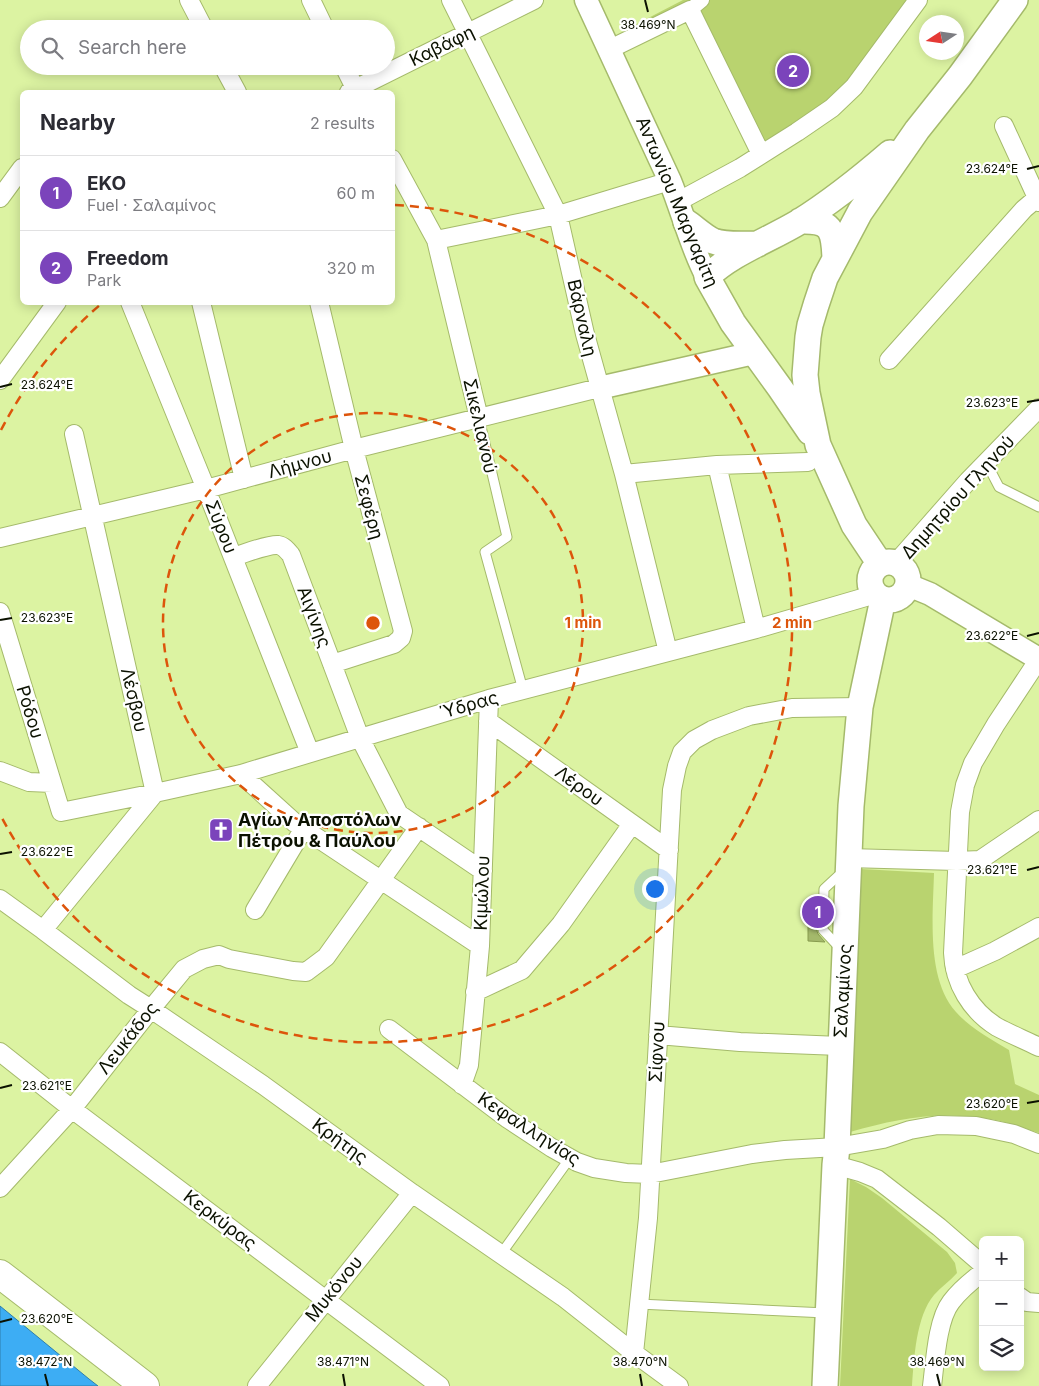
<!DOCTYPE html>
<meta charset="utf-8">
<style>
:root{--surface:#fff;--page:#f2f2f3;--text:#2b2b33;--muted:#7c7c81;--line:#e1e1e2;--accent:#7b44bb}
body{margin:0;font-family:Inter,sans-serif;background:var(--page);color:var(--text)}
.controls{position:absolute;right:15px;bottom:15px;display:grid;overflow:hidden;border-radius:8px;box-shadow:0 2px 12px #0003}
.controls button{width:45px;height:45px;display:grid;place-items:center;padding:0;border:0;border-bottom:1px solid var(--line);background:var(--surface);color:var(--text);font:25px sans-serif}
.compass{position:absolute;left:919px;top:15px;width:45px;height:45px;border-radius:50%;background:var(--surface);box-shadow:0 2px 12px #0003;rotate:258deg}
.you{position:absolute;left:654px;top:888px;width:18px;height:18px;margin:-12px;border:4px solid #fff;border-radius:50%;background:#1a73e8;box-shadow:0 0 0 8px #1a73e833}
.badge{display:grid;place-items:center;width:32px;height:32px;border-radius:50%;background:var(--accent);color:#fff;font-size:16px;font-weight:700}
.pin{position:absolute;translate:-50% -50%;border:2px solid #fff;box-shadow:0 1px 5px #0006}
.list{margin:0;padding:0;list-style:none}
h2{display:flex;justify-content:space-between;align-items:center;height:65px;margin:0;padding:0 20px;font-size:21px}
h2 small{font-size:16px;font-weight:400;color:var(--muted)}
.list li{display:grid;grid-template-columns:32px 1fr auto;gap:15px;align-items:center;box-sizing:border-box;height:75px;padding:0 20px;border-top:1px solid var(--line)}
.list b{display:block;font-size:19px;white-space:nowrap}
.list p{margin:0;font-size:16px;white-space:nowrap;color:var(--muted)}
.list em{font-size:16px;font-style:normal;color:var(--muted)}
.icon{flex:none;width:28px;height:28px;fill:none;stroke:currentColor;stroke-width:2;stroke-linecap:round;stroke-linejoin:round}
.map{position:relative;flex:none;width:1039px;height:1386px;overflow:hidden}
.search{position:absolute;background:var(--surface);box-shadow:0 2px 12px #0003;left:20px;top:20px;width:375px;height:55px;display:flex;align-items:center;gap:12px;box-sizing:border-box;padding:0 18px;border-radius:28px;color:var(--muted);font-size:19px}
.panel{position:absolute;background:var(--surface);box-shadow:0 2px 12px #0003;left:20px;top:90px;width:375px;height:215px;border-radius:8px}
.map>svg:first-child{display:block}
.green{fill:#b9d36f}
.water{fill:#3dadf4;stroke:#2e7eab}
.building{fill:#a4b96b;stroke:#889c4f}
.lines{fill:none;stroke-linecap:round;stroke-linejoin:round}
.service-casing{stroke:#a5ba6b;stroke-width:11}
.pedestrian-casing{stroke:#a5ba6b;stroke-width:16}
.minor-casing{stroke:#a5ba6b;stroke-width:20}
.tertiary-casing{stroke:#a5ba6b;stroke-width:25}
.secondary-casing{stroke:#a5ba6b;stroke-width:28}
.primary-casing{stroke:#a5ba6b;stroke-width:30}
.service{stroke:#fff;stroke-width:9}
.pedestrian{stroke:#fff;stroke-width:14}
.minor{stroke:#fff;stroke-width:18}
.tertiary{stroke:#fff;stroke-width:22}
.secondary{stroke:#fff;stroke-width:25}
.primary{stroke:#fff;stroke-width:28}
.ticks{fill:none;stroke:#0b1100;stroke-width:2}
.ring{fill:none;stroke:#dd550b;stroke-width:2.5;stroke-dasharray:9 6}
.labels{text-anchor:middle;stroke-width:4.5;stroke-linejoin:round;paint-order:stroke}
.street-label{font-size:18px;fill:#0b1100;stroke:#fff}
.poi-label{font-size:18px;font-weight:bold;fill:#0b1100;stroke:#fff;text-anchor:start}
.ticks-label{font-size:12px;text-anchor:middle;fill:#0b1100;stroke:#fff;stroke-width:4.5;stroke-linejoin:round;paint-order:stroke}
.centre{fill:#dd550b;stroke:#fff;stroke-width:2.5}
.ring-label{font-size:15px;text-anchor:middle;font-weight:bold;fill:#dd550b;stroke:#fff;stroke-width:4.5;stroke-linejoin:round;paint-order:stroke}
</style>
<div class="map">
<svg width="1039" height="1386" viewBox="0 0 1039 1386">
<rect width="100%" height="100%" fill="#dcf3a2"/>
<path class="green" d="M683 0H918L854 87 761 154 690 10 631 39 627 29Z
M861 869 934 873C933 915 926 979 956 1012 970 1028 991 1039 1009 1050L1015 1084 1039 1095V1133C1021 1127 1002 1120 983 1118 935 1111 895 1119 850 1132Z
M850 1179 866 1187 882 1198 947 1252 955 1263 957 1273C950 1281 941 1287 934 1295 916 1316 914 1359 912 1386H840Z"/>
<path class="water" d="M0 1306 89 1379 98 1386H0Z"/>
<path class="building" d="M808 911H817V931L818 934 825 942 808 941Z"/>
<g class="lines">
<defs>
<path id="service" d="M479 418 507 537 485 552 523 690
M986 462 999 487 1039 507
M837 945 823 930 824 889 838 876
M501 1254 570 1158
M639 1304 826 1313"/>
<path id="pedestrian" d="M690 10 702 0"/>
<path id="minor" d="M189 0 204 29
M311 0 325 29
M451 0 558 215 585 334 624 474 668 652
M610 49 690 10 761 154
M223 66 237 92
M344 66 357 92
M349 92 534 0
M1004 126 1039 202
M392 159 436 240 479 418
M0 198 22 168
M679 201 740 168 797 132 832 108 854 87 918 0
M436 240 558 215 670 181
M130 302 206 489 310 753
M201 302 244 479
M319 302 354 449 403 631 401 638 394 644 332 664
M889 360 1024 209 1037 198
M0 380 57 302
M717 465 756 629
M624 474 717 465 808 462
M0 538 206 489 354 449 599 388
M233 557C243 554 268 544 278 545 284 546 287 550 291 555L360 738 399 814 483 871
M898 564 902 556 968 481 1039 408
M0 612 61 812 155 793 241 774 489 699 756 629 876 594
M1039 659 996 724 973 763 965 785 960 812 953 953C954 983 971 1011 997 1027 1010 1034 1025 1040 1039 1047
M488 721 669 850
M0 771 29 782 52 783
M241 774 295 823 480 946
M848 858 957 861 980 860 1039 820
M0 899 43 930 129 995 151 1009 263 1085 412 1193 563 1297 634 1353 679 1386
M255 910 304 828
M43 930 155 793 74 434
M955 969 995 951 1039 927
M475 992 522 970 561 924 632 824
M389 1029 508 1119 552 1148 577 1162 594 1168 626 1173 650 1174 752 1154 785 1150 837 1147 883 1139 910 1130 938 1125 976 1126 1014 1134 1039 1144
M658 1035 740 1042 840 1046
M0 1052 72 1109 440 1386
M462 1085 469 1065 480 946 489 699
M835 1165 860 1172 877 1179 939 1227 983 1265
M0 1188 72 1109 151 1009 184 969 203 959 219 955 229 959 293 971 306 972 326 957 419 827
M1020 1297 1027 1302 1039 1303
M634 1353 648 1218 672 790 677 766 682 752 694 740 712 730 749 716 792 708 860 707
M257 1386 412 1193
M932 1386C935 1363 937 1320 951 1302 960 1290 971 1281 983 1272"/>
<path id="tertiary" d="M586 0 670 181C683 213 691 247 707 277
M599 388 754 353
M908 585 930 594 1039 659"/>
<path id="secondary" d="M800 221C831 220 834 229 835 259
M686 222C695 228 704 237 713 241 727 246 744 244 758 244
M810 432 780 388 733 323 707 277C732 253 769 240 799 222 831 202 861 178 890 153
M870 581a19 19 0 1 1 38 0a19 19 0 1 1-38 0Z
M880 564 854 525 818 445 807 393 805 375 808 337 810 325 816 305 825 278 860 212 917 130 960 76 1015 0
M825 1386 835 1165 837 1147 851 806 860 707 883 599"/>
<path id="primary" d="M0 1274 145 1386"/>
</defs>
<use href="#service" class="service-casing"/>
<use href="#pedestrian" class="pedestrian-casing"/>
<use href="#minor" class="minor-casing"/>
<use href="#tertiary" class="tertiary-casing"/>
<use href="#secondary" class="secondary-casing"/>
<use href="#primary" class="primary-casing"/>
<use href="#service" class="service"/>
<use href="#pedestrian" class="pedestrian"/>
<use href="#minor" class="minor"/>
<use href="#tertiary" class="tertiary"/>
<use href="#secondary" class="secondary"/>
<use href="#primary" class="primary"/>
</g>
<path class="ticks" d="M645 0 648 12M1027 169 1039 166M0 387 12 384M1027 402 1039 400M0 620 12 618M1027 636 1039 633M0 854 12 852M1027 870 1039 867M0 1088 12 1085M1027 1103 1039 1101M0 1322 12 1319M45 1374 48 1386M343 1374 345 1386M640 1374 642 1386M937 1374 940 1386"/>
<g class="ring">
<circle cx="373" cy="623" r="210"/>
<path d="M1 430A419 419 0 0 1 101 304M395 205A419 419 0 1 1 1 816"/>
</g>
<defs>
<symbol id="church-square" viewBox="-11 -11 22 22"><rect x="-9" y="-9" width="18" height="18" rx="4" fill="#7b44bb" stroke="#fff"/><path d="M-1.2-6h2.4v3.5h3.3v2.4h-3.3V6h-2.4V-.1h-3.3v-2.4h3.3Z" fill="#fff"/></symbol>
</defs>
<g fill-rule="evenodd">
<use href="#church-square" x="207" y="816" width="28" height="28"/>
</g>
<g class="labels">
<g class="street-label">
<text transform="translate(442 46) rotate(-26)" y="6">Καβάφη</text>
<text transform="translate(677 202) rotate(67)" y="6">Αντωνίου Μαργαρίτη</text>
<text transform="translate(582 318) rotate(77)" y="6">Βάρναλη</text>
<text transform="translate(480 426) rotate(77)" y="6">Σικελιανού</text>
<text transform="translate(300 464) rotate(-15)" y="6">Λήμνου</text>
<text transform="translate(958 497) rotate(-48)" y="6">Δημητρίου Γληνού</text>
<text transform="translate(369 507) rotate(75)" y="6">Σεφέρη</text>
<text transform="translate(221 527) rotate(68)" y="6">Σύρου</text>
<text transform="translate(314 617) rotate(69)" y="6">Αιγίνης</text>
<text transform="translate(134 700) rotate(77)" y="6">Λέσβου</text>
<text transform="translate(469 705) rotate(-16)" y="6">Ύδρας</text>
<text transform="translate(30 712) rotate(73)" y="6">Ρόδου</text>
<text transform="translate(579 786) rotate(36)" y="6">Λέρου</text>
<text transform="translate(482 893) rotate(-88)" y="6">Κιμώλου</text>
<text transform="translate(843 991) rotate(-87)" y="6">Σαλαμίνος</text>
<text transform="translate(128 1038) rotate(-52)" y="6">Λευκάδος</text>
<text transform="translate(657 1052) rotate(-87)" y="6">Σίφνου</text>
<text transform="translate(529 1129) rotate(33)" y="6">Κεφαλληνίας</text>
<text transform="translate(340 1141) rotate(36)" y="6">Κρήτης</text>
<text transform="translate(220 1220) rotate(37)" y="6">Κερκύρας</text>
<text transform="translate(334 1289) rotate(-51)" y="6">Μυκόνου</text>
</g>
<g class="poi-label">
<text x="238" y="826">Αγίων Αποστόλων<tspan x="238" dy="21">Πέτρου &amp; Παύλου</tspan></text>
</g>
</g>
<g class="ticks-label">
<text x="648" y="29">38.469°N</text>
<text x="992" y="173">23.624°E</text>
<text x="47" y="389">23.624°E</text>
<text x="992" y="407">23.623°E</text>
<text x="47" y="622">23.623°E</text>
<text x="992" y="640">23.622°E</text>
<text x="47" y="856">23.622°E</text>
<text x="992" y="874">23.621°E</text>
<text x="47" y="1090">23.621°E</text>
<text x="992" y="1108">23.620°E</text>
<text x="47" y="1323">23.620°E</text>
<text x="45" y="1366">38.472°N</text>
<text x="343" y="1366">38.471°N</text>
<text x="640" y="1366">38.470°N</text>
<text x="937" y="1366">38.469°N</text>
</g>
<circle cx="373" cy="623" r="8" class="centre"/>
<g class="ring-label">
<text x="583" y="628">1 min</text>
<text x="792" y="628">2 min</text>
</g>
</svg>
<div class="controls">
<button>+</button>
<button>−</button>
<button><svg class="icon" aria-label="layers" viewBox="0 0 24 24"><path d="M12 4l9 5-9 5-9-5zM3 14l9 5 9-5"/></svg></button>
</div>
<svg class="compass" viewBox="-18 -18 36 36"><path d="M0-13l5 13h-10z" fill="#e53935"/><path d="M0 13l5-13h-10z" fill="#7c7c81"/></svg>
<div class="you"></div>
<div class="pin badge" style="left:818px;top:912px">1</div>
<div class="pin badge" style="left:793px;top:71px">2</div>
<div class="search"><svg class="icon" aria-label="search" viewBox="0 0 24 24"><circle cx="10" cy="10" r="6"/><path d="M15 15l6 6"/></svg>Search here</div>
<section class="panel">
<h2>Nearby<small>2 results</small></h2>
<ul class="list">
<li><span class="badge">1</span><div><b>EKO</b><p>Fuel · Σαλαμίνος</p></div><em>60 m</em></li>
<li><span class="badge">2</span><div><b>Freedom</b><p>Park</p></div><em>320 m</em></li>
</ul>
</section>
</div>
